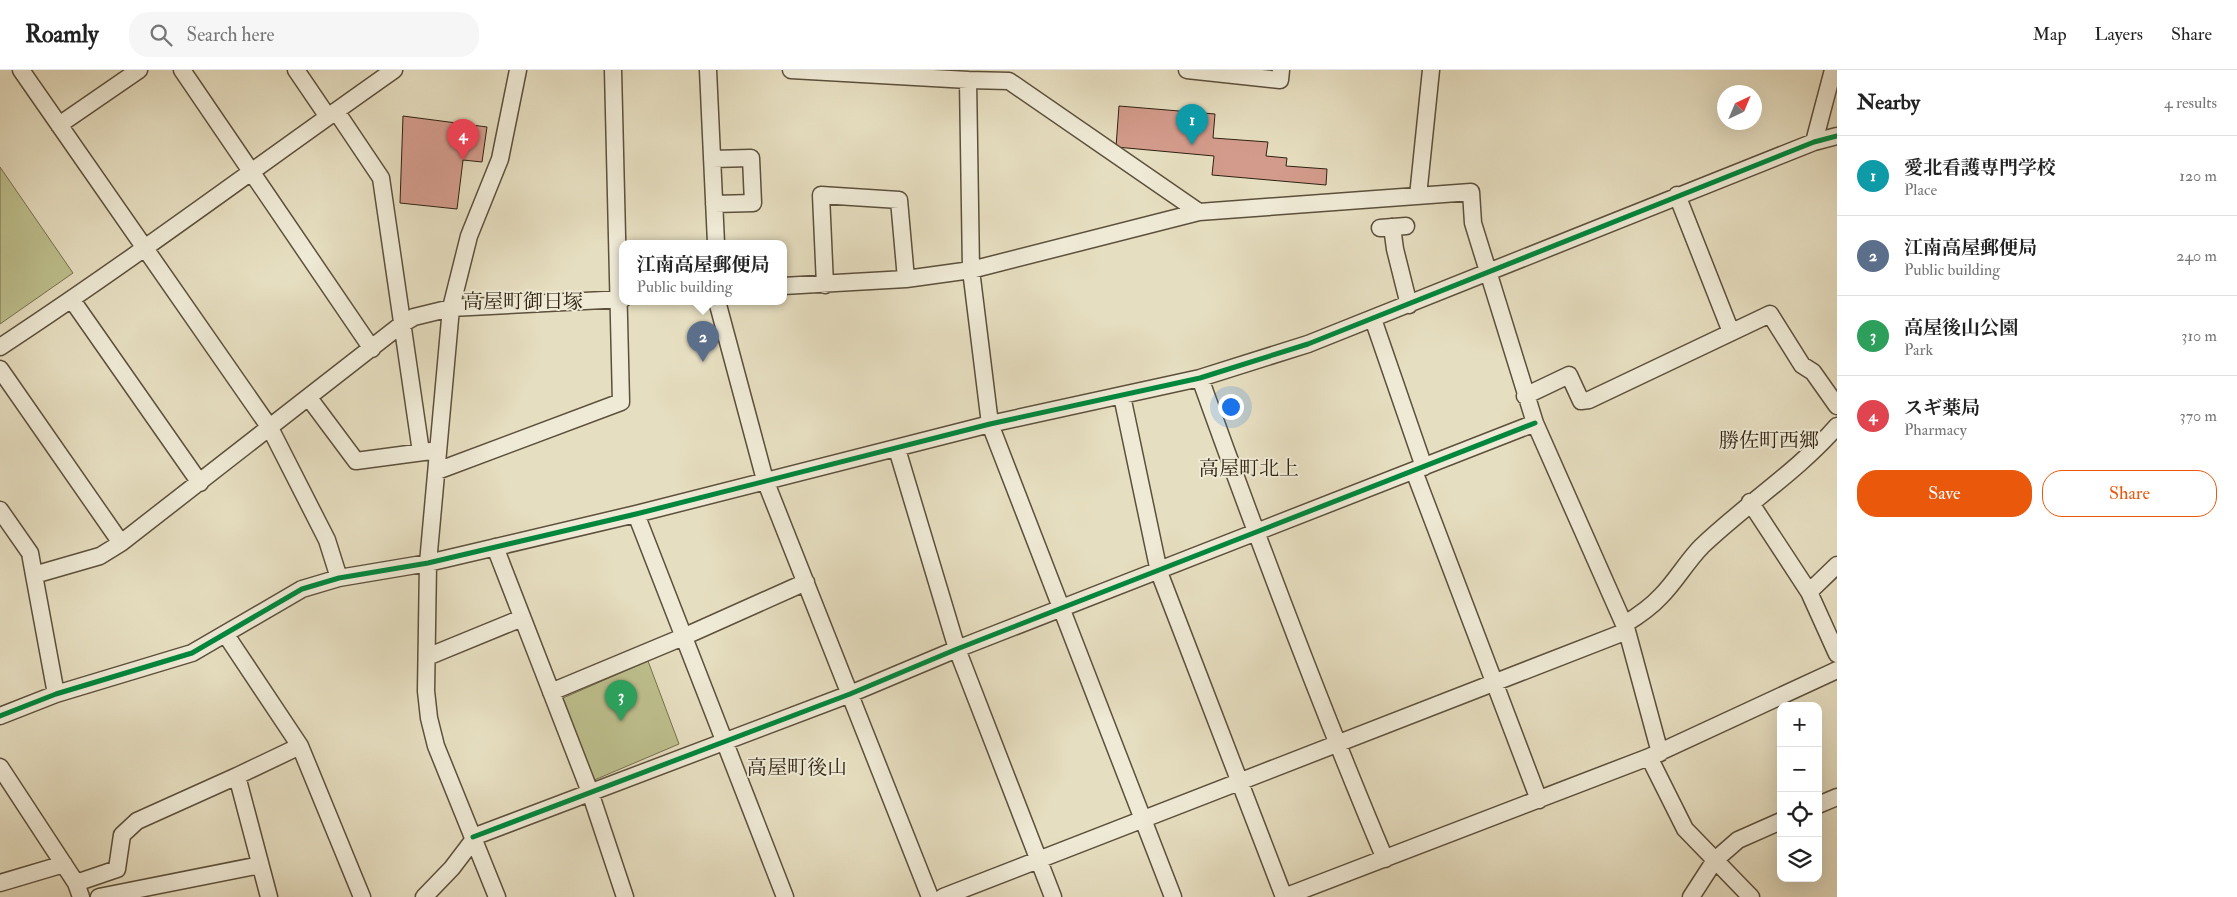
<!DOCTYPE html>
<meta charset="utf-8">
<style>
:root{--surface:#fff;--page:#f6f6f6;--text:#222;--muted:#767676;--line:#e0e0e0;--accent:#ea580c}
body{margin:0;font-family:"IM FELL Double Pica","Noto Serif JP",serif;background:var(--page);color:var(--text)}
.controls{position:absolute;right:15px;bottom:15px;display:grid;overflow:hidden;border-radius:10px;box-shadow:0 5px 20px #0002}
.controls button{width:45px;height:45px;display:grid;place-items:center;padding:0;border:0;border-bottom:1px solid var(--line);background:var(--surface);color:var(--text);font:25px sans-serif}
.compass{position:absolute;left:1717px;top:15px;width:45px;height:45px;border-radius:50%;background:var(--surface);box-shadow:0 5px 20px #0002;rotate:44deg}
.you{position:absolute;left:1230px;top:336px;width:18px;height:18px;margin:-12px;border:4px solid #fff;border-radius:50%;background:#1a73e8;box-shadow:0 0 0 8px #1a73e833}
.badge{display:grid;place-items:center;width:32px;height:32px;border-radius:50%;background:var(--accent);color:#fff;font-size:16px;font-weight:700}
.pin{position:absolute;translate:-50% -41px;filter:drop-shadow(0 1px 2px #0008)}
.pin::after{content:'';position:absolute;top:26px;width:18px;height:15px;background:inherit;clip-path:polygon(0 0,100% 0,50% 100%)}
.popup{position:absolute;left:619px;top:170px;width:168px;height:65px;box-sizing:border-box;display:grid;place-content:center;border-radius:10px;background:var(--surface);filter:drop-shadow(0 1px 4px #0005);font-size:16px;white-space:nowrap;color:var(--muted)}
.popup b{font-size:19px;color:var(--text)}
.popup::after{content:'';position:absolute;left:50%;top:100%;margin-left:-10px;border:10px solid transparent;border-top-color:var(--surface)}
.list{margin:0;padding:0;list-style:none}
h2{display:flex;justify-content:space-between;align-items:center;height:65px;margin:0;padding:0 20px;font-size:21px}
h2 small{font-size:16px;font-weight:400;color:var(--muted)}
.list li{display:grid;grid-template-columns:32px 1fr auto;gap:15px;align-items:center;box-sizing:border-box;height:80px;padding:0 20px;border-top:1px solid var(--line)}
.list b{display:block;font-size:19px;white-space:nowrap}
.list p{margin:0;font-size:16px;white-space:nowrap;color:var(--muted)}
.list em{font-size:16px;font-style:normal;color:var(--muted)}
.actions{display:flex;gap:10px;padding:15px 20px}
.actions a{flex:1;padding:11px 0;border:1px solid var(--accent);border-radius:20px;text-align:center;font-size:18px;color:var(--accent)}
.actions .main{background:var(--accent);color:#fff}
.icon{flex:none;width:28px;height:28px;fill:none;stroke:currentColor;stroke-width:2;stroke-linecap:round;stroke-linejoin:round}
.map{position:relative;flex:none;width:1837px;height:827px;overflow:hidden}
header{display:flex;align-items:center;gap:30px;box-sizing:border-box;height:70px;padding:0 25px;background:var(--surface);border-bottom:1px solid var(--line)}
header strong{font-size:24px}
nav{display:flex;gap:28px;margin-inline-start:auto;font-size:18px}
.search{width:350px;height:45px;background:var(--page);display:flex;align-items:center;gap:12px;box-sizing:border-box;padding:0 18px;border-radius:20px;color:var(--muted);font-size:19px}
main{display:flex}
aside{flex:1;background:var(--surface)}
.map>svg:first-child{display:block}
.green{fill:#bdbf8d;stroke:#76704e}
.building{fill:#d39b8b;stroke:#2e2110}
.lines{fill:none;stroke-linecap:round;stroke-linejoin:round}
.minor-casing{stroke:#5c503c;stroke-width:19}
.minor{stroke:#efead6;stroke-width:16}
.cycleway-casing{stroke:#efead6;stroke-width:8}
.cycleway{stroke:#00873e;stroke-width:5}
.labels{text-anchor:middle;stroke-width:4;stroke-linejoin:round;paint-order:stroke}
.quarter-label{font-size:20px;fill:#2e2110;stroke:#efead6}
</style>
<header>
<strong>Roamly</strong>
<div class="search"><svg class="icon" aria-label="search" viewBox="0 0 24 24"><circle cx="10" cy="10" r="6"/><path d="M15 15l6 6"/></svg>Search here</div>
<nav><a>Map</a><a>Layers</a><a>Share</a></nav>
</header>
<main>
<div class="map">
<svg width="1837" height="827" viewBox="0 0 1837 827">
<rect width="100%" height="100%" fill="#e6dec0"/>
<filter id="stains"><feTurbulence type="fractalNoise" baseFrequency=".004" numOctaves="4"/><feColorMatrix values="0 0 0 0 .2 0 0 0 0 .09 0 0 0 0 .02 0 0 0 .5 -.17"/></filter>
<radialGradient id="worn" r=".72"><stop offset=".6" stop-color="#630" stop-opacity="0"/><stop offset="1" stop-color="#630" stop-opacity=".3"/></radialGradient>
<path class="green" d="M0 97 73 203 0 254Z
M648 591 679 674 592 711 563 628Z"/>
<path class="building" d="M1119 36 1215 44 1213 68 1268 72 1266 86 1287 88 1286 96 1327 99 1326 115 1212 105 1214 86 1116 77Z
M403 46 487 57 482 92 463 90 457 139 400 133Z"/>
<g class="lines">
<defs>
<path id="minor" d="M21 0 270 358 327 470 339 508
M182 0 372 279
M296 0 328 47
M708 0 716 173
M791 0 968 10 971 200 990 354 1173 827
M1187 0 1280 10 1281 0
M968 10 1009 11 1199 142 1471 122 1473 153 1535 353 1627 561 1660 683
M336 41 381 108 421 382
M59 55 139 0
M1814 72 1833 0
M712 89 751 88 753 133 714 134
M1677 125 1731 262
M1418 126 1431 0
M1392 157 1395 179 1409 235
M1380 158 1406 156
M825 215 821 125 899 130 906 209
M783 216 906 209 971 200 1199 142
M72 230 200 413
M717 231 765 410 930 827
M1373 249 1424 397
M0 277C134 189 263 92 394 0
M0 299 121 473
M1200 308C1258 470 1318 630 1385 789
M1122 326 1159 502 1284 827
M1525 326 1569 305 1581 331 1589 330 1770 244 1802 295 1813 302 1837 336
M309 328 356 391 431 381
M897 379 957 579 1053 827
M437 401 621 332 613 0
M1414 401 1539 730
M1750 432 1809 522 1837 584
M0 440 30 483 34 505 100 486 121 473 402 254 414 247 451 238 623 229
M636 444 785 827
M495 477 590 722 625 827
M34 505 56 624
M1809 522 1837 495
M1625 554C1638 546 1650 538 1661 526 1676 511 1687 491 1702 476 1746 434 1798 401 1837 356
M226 565 300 676 362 827
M427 587 522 548
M551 622 683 567 806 512
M0 646 56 624 192 583 302 519 339 508 428 493 636 444 990 354 1200 308 1308 274 1814 72 1837 66
M1649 687 1685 759 1751 827
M0 697 76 813 81 827
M237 706 300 676
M1818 735 1837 727
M473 767 850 624 957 579 1535 353
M0 813 64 794
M76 813 117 799 122 765 137 751 237 706 269 827
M99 827 260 795
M424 827 452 798 474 769
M497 827 436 676 429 648 426 621 428 493 451 238 469 166 500 89 518 0
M943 827 1627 561
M1284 827 1649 687 1837 600
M1691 827 1715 790 1738 770 1781 751"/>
</defs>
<use href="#minor" class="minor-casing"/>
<use href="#minor" class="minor"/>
<defs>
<path id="cycleway" d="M0 646 56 624 192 583 302 519 339 508 428 493 636 444 990 354 1200 308 1308 274 1814 72 1837 66
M473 767 850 624 957 579 1535 353"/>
</defs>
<use href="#cycleway" class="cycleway-casing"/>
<use href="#cycleway" class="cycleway"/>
</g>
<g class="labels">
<g class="quarter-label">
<text x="523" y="238">高屋町御日塚</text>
<text x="1769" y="377">勝佐町西郷</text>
<text x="1249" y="405">高屋町北上</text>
<text x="797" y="704">高屋町後山</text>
</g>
</g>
<rect width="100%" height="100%" filter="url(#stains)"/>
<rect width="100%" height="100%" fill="url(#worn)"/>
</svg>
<div class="controls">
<button>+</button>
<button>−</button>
<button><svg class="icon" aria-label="locate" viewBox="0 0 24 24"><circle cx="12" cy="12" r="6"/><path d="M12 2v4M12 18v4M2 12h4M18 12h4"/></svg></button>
<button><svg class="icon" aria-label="layers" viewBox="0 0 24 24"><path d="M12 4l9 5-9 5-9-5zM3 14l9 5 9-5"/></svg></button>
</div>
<svg class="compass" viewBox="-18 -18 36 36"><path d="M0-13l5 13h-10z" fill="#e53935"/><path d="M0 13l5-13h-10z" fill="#767676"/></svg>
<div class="you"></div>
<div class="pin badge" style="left:1192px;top:75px;background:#0f9aa8">1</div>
<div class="pin badge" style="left:703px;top:292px;background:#5c6f8a">2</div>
<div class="popup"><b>江南高屋郵便局</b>Public building</div>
<div class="pin badge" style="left:621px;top:651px;background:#2e9e5b">3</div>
<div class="pin badge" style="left:463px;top:90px;background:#e0444e">4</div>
</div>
<aside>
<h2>Nearby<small>4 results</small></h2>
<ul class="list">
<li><span class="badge" style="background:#0f9aa8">1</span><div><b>愛北看護専門学校</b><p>Place</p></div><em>120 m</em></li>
<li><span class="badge" style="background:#5c6f8a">2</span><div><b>江南高屋郵便局</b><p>Public building</p></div><em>240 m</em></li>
<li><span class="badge" style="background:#2e9e5b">3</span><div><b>高屋後山公園</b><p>Park</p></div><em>310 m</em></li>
<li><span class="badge" style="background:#e0444e">4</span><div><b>スギ薬局</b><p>Pharmacy</p></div><em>370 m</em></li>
</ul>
<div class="actions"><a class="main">Save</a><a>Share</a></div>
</aside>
</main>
